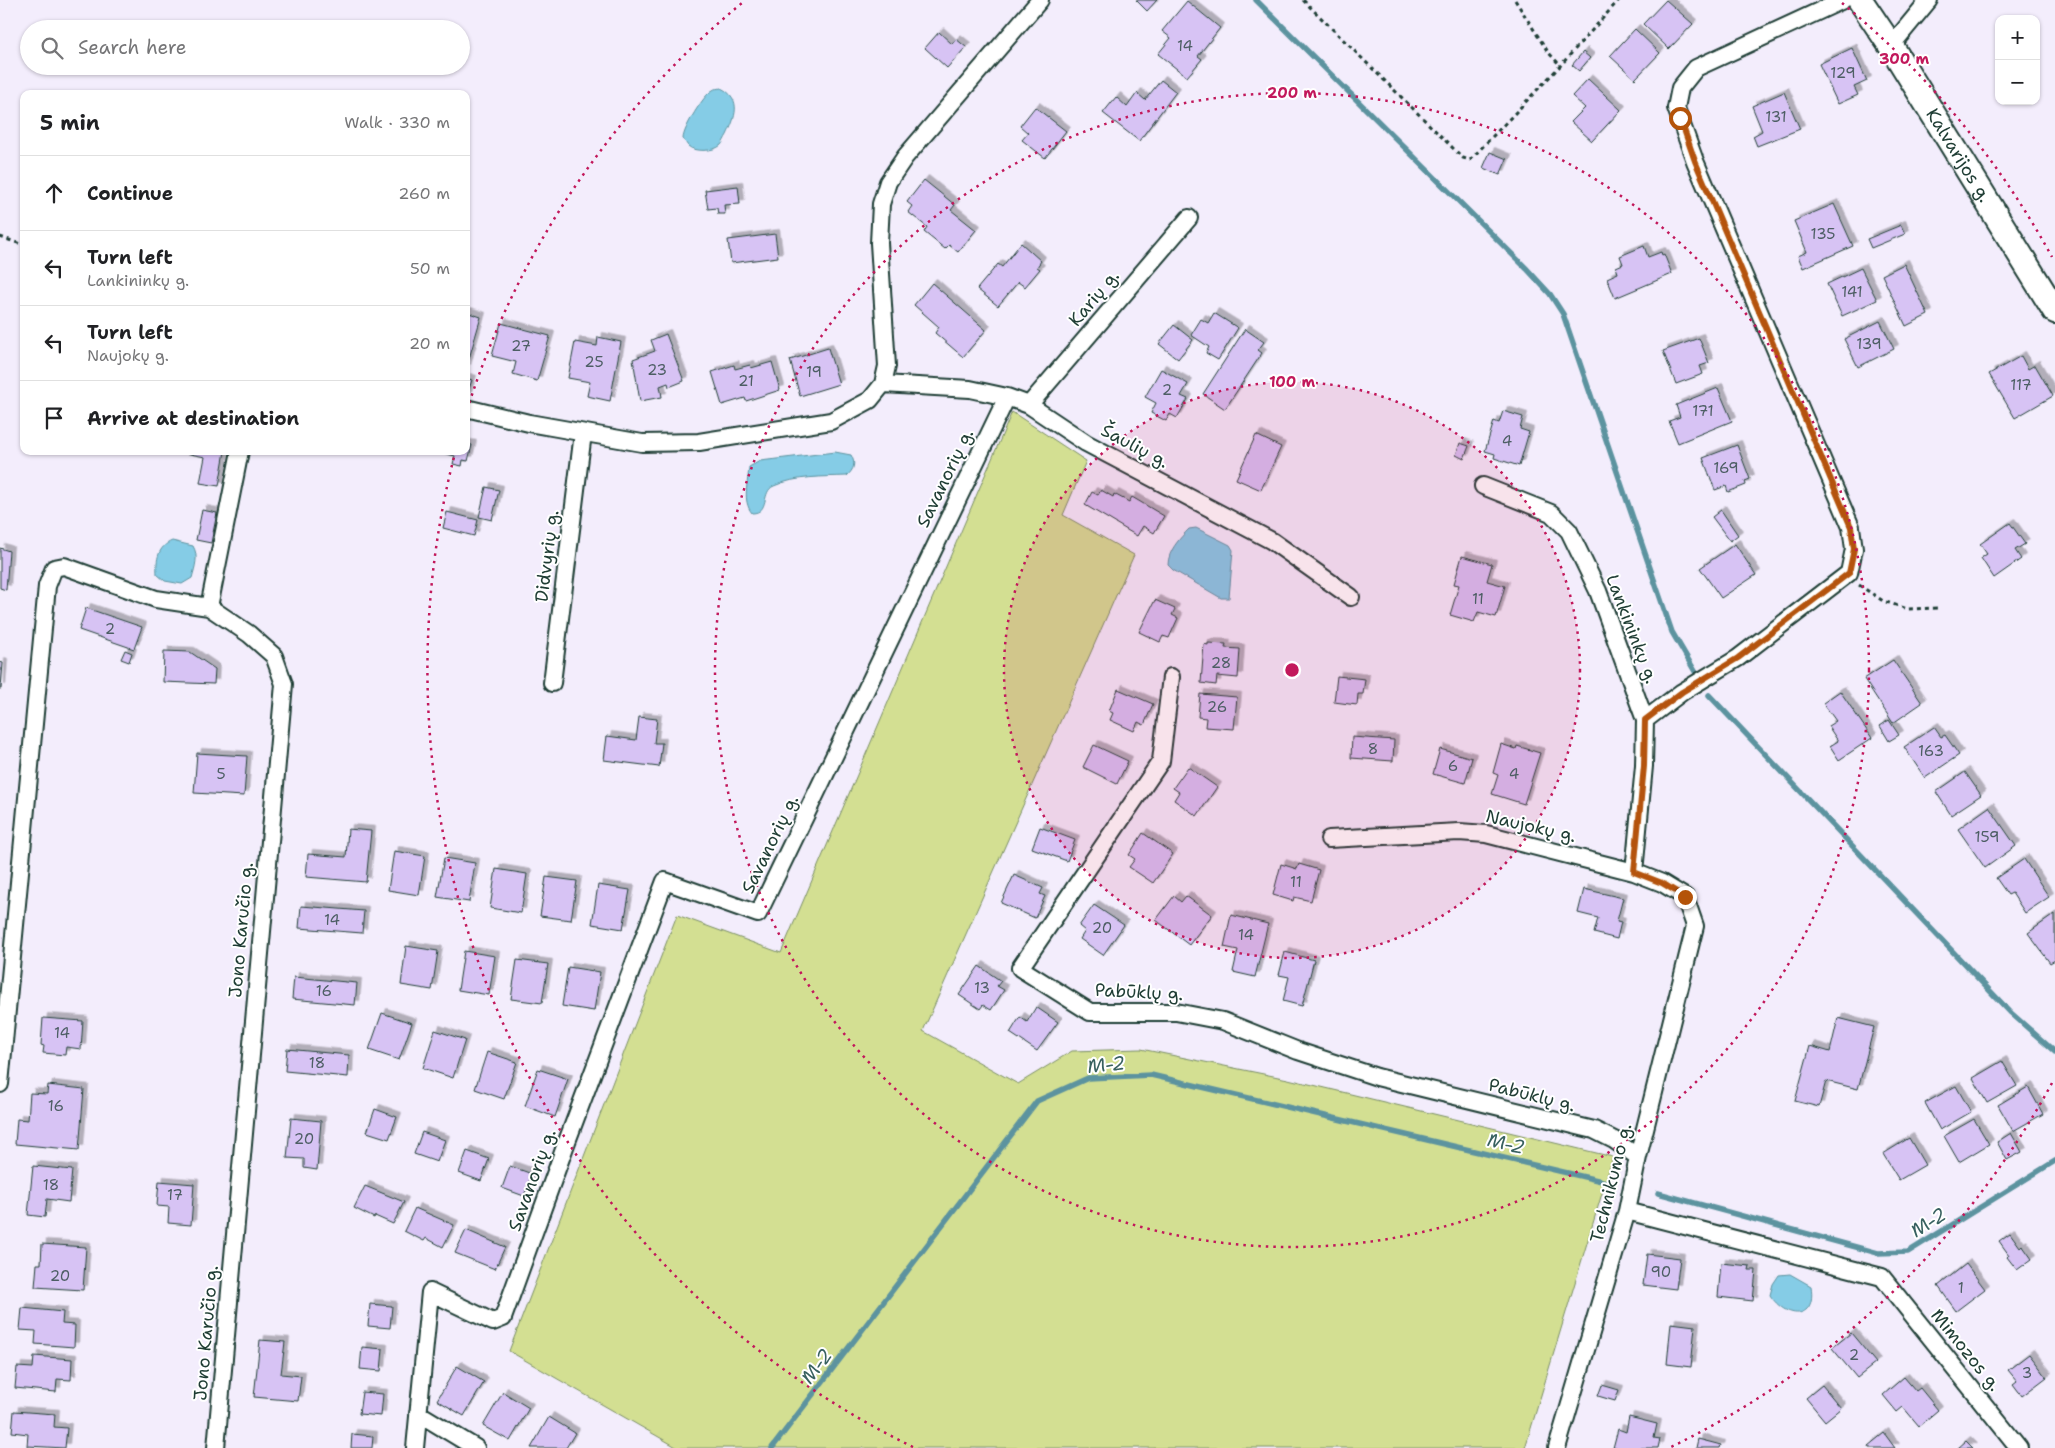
<!DOCTYPE html>
<meta charset="utf-8">
<style>
:root{--surface:#fff;--page:#f6f6f6;--text:#202124;--muted:#757577;--line:#e0e0e0}
body{margin:0;font-family:"Shantell Sans",sans-serif;background:var(--page);color:var(--text)}
.controls{position:absolute;right:15px;top:15px;display:grid;overflow:hidden;border-radius:10px;box-shadow:0 1px 4px #0004}
.controls button{width:45px;height:45px;display:grid;place-items:center;padding:0;border:0;border-bottom:1px solid var(--line);background:var(--surface);color:var(--text);font:25px sans-serif}
.stop{position:absolute;width:15px;height:15px;margin:-11px;border:4px solid #b45309;border-radius:50%;background:#fff}
.stop.end{background:#b45309;border-color:#fff;box-shadow:0 1px 5px #0008}
.list{margin:0;padding:0;list-style:none}
h2{display:flex;justify-content:space-between;align-items:center;height:65px;margin:0;padding:0 20px;font-size:21px}
h2 small{font-size:16px;font-weight:400;color:var(--muted)}
.list li{display:grid;grid-template-columns:32px 1fr auto;gap:15px;align-items:center;box-sizing:border-box;height:75px;padding:0 20px;border-top:1px solid var(--line)}
.list b{display:block;font-size:19px;white-space:nowrap}
.list p{margin:0;font-size:16px;white-space:nowrap;color:var(--muted)}
.list em{font-size:16px;font-style:normal;color:var(--muted)}
.icon{flex:none;width:28px;height:28px;fill:none;stroke:currentColor;stroke-width:2;stroke-linecap:round;stroke-linejoin:round}
.map{position:relative;flex:none;width:2055px;height:1448px;overflow:hidden}
.search{position:absolute;background:var(--surface);box-shadow:0 1px 4px #0004;left:20px;top:20px;width:450px;height:55px;display:flex;align-items:center;gap:12px;box-sizing:border-box;padding:0 18px;border-radius:28px;color:var(--muted);font-size:19px}
.panel{position:absolute;background:var(--surface);box-shadow:0 1px 4px #0004;left:20px;top:90px;width:450px;height:365px;border-radius:10px}
.map>svg:first-child{display:block}
.green{fill:#d3df92;stroke:#798e63}
.water{fill:#85cce6;stroke:#5c939f}
.lines{fill:none;stroke-linecap:round;stroke-linejoin:round}
.stream{stroke:#5c939f;stroke-width:5.5}
.building{fill:#d7c3f4;stroke:#1f3d34;filter:url(#shadow)}
.minor-casing{stroke:#1f3d34;stroke-width:20}
.secondary-casing{stroke:#1f3d34;stroke-width:28}
.path{stroke:#1f3d34;stroke-width:3;stroke-dasharray:4 4;stroke-linecap:butt}
.minor{stroke:#fff;stroke-width:16}
.secondary{stroke:#fff;stroke-width:24}
.route{stroke:#b45309;stroke-width:6}
.ring{fill:none;stroke:#c2185b;stroke-width:2.5;stroke-dasharray:2.5 5}
.labels{text-anchor:middle;stroke-width:4;stroke-linejoin:round;paint-order:stroke}
.number-label{font-size:15px;fill:#4d5e64}
.street-label{font-size:18px;fill:#1f3d34;stroke:#fff}
.water-label{font-size:19px;font-style:italic;fill:#386160;stroke:#fff}
.centre{fill:#c2185b;stroke:#fff;stroke-width:2.5}
.ring-label{font-size:15px;text-anchor:middle;font-weight:bold;fill:#c2185b;stroke:#fff;stroke-width:4;stroke-linejoin:round;paint-order:stroke}
</style>
<div class="map">
<svg width="2055" height="1448" viewBox="0 0 2055 1448">
<defs>
<filter id="shadow"><feDropShadow dx="4.5" dy="-4.5" stdDeviation="0" flood-color="#0004"/></filter>
</defs>
<rect width="100%" height="100%" fill="#f3edfc"/>
<filter id="ink" filterUnits="userSpaceOnUse"><feTurbulence type="fractalNoise" baseFrequency=".02" numOctaves="2"/><feDisplacementMap in="SourceGraphic" scale="10" xChannelSelector="R" yChannelSelector="G"/><feConvolveMatrix kernelMatrix="1 2 1 2 8 2 1 2 1" color-interpolation-filters="sRGB"/></filter>
<g filter="url(#ink)">
<path class="green" d="M1012 412 1086 461 1063 515 1134 555 923 1031 1018 1084 1072 1051 1141 1049 1288 1079 1613 1157 1525 1448H678L509 1351 677 915 781 953Z"/>
<path class="water" d="M721 88C743 99 735 118 727 135 725 138 723 143 721 145 714 152 694 152 688 146 686 144 685 141 683 139 683 129 704 94 713 90 715 88 718 89 721 88Z
M835 452 851 455C856 464 854 469 847 476 823 477 796 476 774 486 761 491 770 513 752 513 742 501 748 482 749 467L760 461Z
M1196 528 1230 545 1233 550 1229 598H1221L1173 570 1168 565C1168 551 1179 539 1189 529Z
M172 541 193 546C199 556 195 567 192 578L182 584 165 581 157 574C156 559 158 547 172 541Z
M1790 1274 1811 1286C1817 1322 1785 1319 1770 1295L1773 1284 1779 1275Z"/>
<g class="lines">
<path class="stream" d="M1256 0 1527 269 1550 294 1563 314 1672 632 1696 673
M1709 695 2011 1013 2055 1052
M1658 1193 1878 1253 1908 1252 2055 1161
M772 1448 1037 1101 1088 1078 1151 1075 1606 1182"/>
</g>
<path class="building" d="M1136 0H1157L1147 11Z
M1666 0 1693 24 1669 49 1643 24Z
M1187 1 1220 28 1198 56 1202 59 1187 77 1158 54 1171 38 1162 31Z
M1635 29 1660 53 1635 79 1610 56Z
M939 32 952 44 956 39 966 47 947 68 925 48Z
M1852 48 1867 81 1854 87 1858 95 1838 104 1819 64Z
M1583 52 1590 58 1579 71 1572 65Z
M1588 79 1621 110 1592 141 1571 122 1585 108 1572 96Z
M1161 80 1176 92 1139 141 1103 113 1116 97 1127 107 1137 93 1145 100Z
M1784 92 1800 129 1757 146 1753 136 1762 131 1752 106Z
M1035 107 1066 131 1045 158 1022 140 1028 133 1020 126Z
M1490 152 1507 159 1500 175 1483 168Z
M924 180 955 205 951 210 976 230 958 252 949 245 945 249 924 232 927 227 908 212 912 206 907 202Z
M738 186 740 204 724 205 725 214H718L717 208 708 209 705 190Z
M1834 204 1853 246 1803 268 1798 256 1807 252 1794 221Z
M1901 225 1905 234 1871 248 1867 239Z
M775 234 778 257 731 263 728 240Z
M1021 243 1041 261 1037 267 1040 269 1025 287 1018 282 998 306 977 289 998 264 1002 267Z
M1644 246 1648 257 1661 252 1662 255 1664 254 1672 274 1615 298 1607 278 1618 273 1616 267 1623 264 1620 256Z
M1904 264 1928 315 1906 326 1882 275Z
M1861 268 1877 300 1842 316 1827 284Z
M932 283 986 330 963 357 935 333 939 327 914 305Z
M466 312 481 317 466 369Z
M1214 313 1238 328 1218 360 1206 353 1209 347 1191 335 1201 319 1208 323Z
M1880 321 1894 349 1858 367 1844 339Z
M501 323 550 336 537 381 513 374 516 362 492 356Z
M1174 325 1193 340 1178 359 1159 344Z
M1245 329 1264 342 1258 350 1262 353 1225 409 1203 394Z
M666 334 684 381 669 387 668 383 660 386 662 397 640 401 633 359 655 351 651 340Z
M598 337 621 342 610 401 587 396 590 382 568 378 575 342 597 346Z
M1699 338 1709 363 1700 366 1703 374 1676 384 1663 351Z
M828 348 839 384 800 396 790 360Z
M2021 356 2028 369 2035 365 2053 396 2015 418 1989 374Z
M772 362 780 390 746 401 745 398 722 405 712 372 734 365 735 369 750 365 751 368Z
M1161 369 1188 384 1181 396 1188 399 1177 418 1170 414 1166 421 1151 413 1156 403 1145 397Z
M466 378 472 380 466 398Z
M1718 388 1732 421 1678 443 1669 421 1680 417 1676 405Z
M1503 411 1523 417 1520 429 1529 432 1519 466 1494 458 1495 454 1485 451 1494 421 1499 423Z
M1256 435 1281 447 1261 490 1236 479Z
M1460 443 1469 446 1464 459 1456 455Z
M466 444 472 445 468 461 463 460 462 466 453 464 455 456 443 453V451H466Z
M1737 445 1750 479 1745 481 1746 485 1728 492 1726 486 1715 490 1703 458Z
M225 451 219 486 200 483 205 457 180 452Z
M486 487 499 490 492 520 479 517Z
M1101 490 1113 497 1114 494 1129 502 1132 497 1164 516 1154 533 1143 526 1137 536 1085 505 1092 492 1098 495Z
M202 510 217 513 211 543 196 540Z
M1721 510 1738 535 1730 541 1712 517Z
M447 512 478 520 474 536 443 528Z
M2010 523 2025 544 2015 550 2021 559 1994 578 1981 558 1987 554 1980 544Z
M1735 544 1756 575 1721 598 1700 568Z
M0 548 9 551 6 590 0 588Z
M1462 556 1492 564 1487 581 1505 586 1496 617 1478 612 1474 622 1450 615 1459 585 1454 584Z
M1155 600 1175 609 1172 615 1178 618 1169 638 1163 636 1160 642 1139 632Z
M86 608 142 627 134 649 79 630Z
M1208 643 1226 644 1225 648 1240 649 1238 678 1217 676 1216 685 1201 683 1204 644 1208 645Z
M125 650 132 653 129 662 121 659Z
M164 651 190 652 215 669 214 684 163 682Z
M1893 660 1922 703 1893 723 1864 679Z
M0 662 3 663 1 689H0Z
M1337 676 1365 679 1363 694H1358L1357 705 1334 702Z
M1118 689 1153 704 1144 725 1138 722 1134 731 1110 720 1113 713 1109 711Z
M1840 691 1872 738 1839 760 1830 746 1838 741 1828 726 1836 721 1823 703Z
M1200 694 1237 697 1234 729 1205 727 1206 718 1198 717Z
M639 717 657 719 654 743H662L659 767 604 760 607 736 636 740Z
M1889 720 1899 735 1889 741 1880 726Z
M1934 727 1941 737 1945 735 1959 755 1925 778 1904 747Z
M1352 737 1394 740 1393 761 1351 758Z
M1501 744 1516 749 1517 746 1540 753 1524 804 1492 794 1498 775 1493 773Z
M1094 745 1128 761 1117 784 1083 767Z
M1440 749 1472 758 1465 783 1433 774Z
M197 753 247 756 244 796 194 793Z
M1188 767 1217 787 1197 816 1174 800 1179 792 1173 788Z
M1965 772 1981 795 1951 815 1936 792Z
M1989 807 2016 846 1985 868 1958 829Z
M1040 827 1075 840 1067 861 1032 848Z
M348 829 371 831 366 882 306 877 308 854 346 857Z
M1143 833 1173 854 1153 883 1129 867 1135 859 1129 855Z
M394 851 425 856 419 895 388 890Z
M444 858 475 863 469 902 437 897Z
M2024 859 2049 897 2025 913 2012 893 2008 895 1996 878Z
M1281 864 1297 869 1299 864 1319 870 1311 901 1294 897 1293 901 1273 895Z
M496 869 527 874 521 913 490 908Z
M1014 875 1043 888 1040 894 1045 896 1035 918 1001 903Z
M546 877 577 881 571 920 540 916Z
M598 885 630 890 623 929 592 924Z
M1584 889 1623 898 1617 921 1621 922 1617 939 1594 933 1598 918 1578 913Z
M1174 896 1181 902 1186 896 1212 915 1189 945 1156 920Z
M1094 905 1124 925 1103 955 1080 939 1085 931 1079 926Z
M301 906 364 911 362 933 299 928Z
M2055 914V960L2050 963 2028 933Z
M1231 915 1268 924 1255 977 1233 972 1238 950 1224 947Z
M406 946 438 951 432 990 401 985Z
M464 951 495 956 489 995 458 990Z
M1285 952 1314 960 1302 1006 1283 1001 1289 977 1279 975Z
M517 960 548 964 542 1003 511 999Z
M979 966 1001 981 997 986 1004 990 991 1010 983 1005 980 1009 959 995Z
M568 967 600 972 594 1011 562 1006Z
M294 977 357 983 355 1005 292 999Z
M1036 1007 1058 1022 1037 1051 1010 1033 1020 1017 1027 1022Z
M382 1013 412 1023 399 1060 369 1050Z
M43 1018 83 1021 81 1049 66 1047 65 1055 43 1053 44 1046 41 1045Z
M1838 1018 1874 1027 1858 1089 1826 1081 1819 1107 1795 1101 1810 1046 1830 1052Z
M435 1030 465 1040 453 1078 423 1068Z
M287 1049 349 1055 348 1077 285 1071Z
M487 1052 517 1062 504 1099 475 1089Z
M2002 1061 2017 1086 1987 1103 1973 1078Z
M538 1069 568 1079 555 1117 525 1106Z
M48 1085 84 1089 79 1150 15 1144 17 1119 28 1120 30 1093 47 1094Z
M1956 1086 1971 1112 1940 1130 1925 1103Z
M2028 1087 2043 1114 2013 1131 1998 1105Z
M375 1109 397 1117 389 1139 367 1132Z
M291 1118 321 1121 317 1170 304 1168V1159L287 1158Z
M1974 1119 1989 1144 1959 1162 1944 1136Z
M422 1132 445 1140 437 1162 414 1154Z
M2011 1133 2022 1152 2007 1160 1997 1142Z
M1909 1138 1925 1165 1899 1180 1883 1154Z
M467 1151 489 1159 481 1181 459 1173Z
M33 1166 72 1170 69 1202 47 1199 45 1217 28 1215Z
M510 1166 532 1174 524 1196 502 1188Z
M159 1181 194 1184 191 1225 168 1223 169 1207 157 1206Z
M365 1186 404 1202 393 1224 375 1216 374 1218 354 1208Z
M415 1208 454 1225 443 1247 426 1238 424 1241 404 1231Z
M466 1230 505 1247 495 1269 455 1253Z
M2010 1233 2020 1247 2022 1245 2032 1259 2017 1270 2007 1257 2009 1255 1999 1241Z
M42 1244 86 1247 83 1290 35 1287 37 1264H41Z
M1647 1254 1680 1258 1676 1289 1643 1285Z
M1721 1263 1750 1266 1749 1270H1756L1753 1301 1718 1297Z
M1966 1264 1985 1289 1956 1311 1938 1286Z
M370 1304 392 1306 390 1328 368 1326Z
M22 1308 63 1312 62 1324 75 1325 74 1347 35 1344 36 1331 20 1330Z
M1671 1323 1695 1326 1691 1367 1667 1364Z
M1851 1333 1876 1363 1857 1378 1832 1348Z
M260 1340 285 1342 281 1374 301 1376 298 1401 254 1397Z
M362 1347 383 1349 381 1371 360 1369Z
M2029 1354 2047 1377 2022 1396 2013 1384 2017 1381 2008 1370Z
M34 1356 72 1359 71 1380 57 1379 56 1392 15 1388 17 1367 33 1368Z
M457 1366 484 1382 464 1416 437 1400Z
M1904 1377 1916 1391 1920 1388 1938 1410 1919 1426 1903 1407 1897 1412 1883 1395Z
M1602 1385 1619 1390 1615 1401 1598 1396Z
M1822 1385 1841 1408 1825 1421 1806 1398Z
M362 1392 383 1394 381 1416 359 1414Z
M503 1392 529 1408 510 1441 483 1426Z
M14 1411 55 1414 54 1427 67 1428 65 1448 27 1446 28 1434 12 1432Z
M549 1417 575 1433 566 1448H531Z
M1629 1417 1657 1424 1654 1438 1660 1439 1658 1448H1613L1618 1429 1626 1432Z
M1884 1433 1895 1448H1869L1868 1446Z
M352 1434 373 1436 372 1448H351Z
M1698 1439 1721 1445 1720 1448H1696Z
M1966 1441 1973 1448H1958Z"/>
<g class="lines">
<defs>
<path id="minor" d="M1891 46 1929 0
M883 384 970 389 1007 397 1029 405 1086 443 1272 541 1351 597
M1029 405 1189 218
M466 408 529 423 642 443 699 442 831 421 870 400 883 384 887 366 879 243 881 204 888 182 905 157 1040 0
M1483 486 1551 513 1569 531 1598 591 1645 720 1644 766 1634 872
M1171 677 1161 761 1020 968 1090 1012H1176L1223 1021 1298 1051 1377 1077 1594 1130 1614 1140 1638 1157
M552 683 583 433
M1645 720 1682 692 1738 658 1849 573 1854 549 1851 527 1695 161 1676 108 1680 88 1696 68 1843 0
M1329 839 1459 832 1486 834 1634 872 1662 883 1685 897 1695 926 1638 1157 1627 1211 1557 1448
M0 1084 47 586 54 568 64 566 156 599 209 607
M1627 1211 1882 1277 2019 1448
M418 1413 476 1448
M216 1448 284 684 274 656 249 634 209 607 240 451
M415 1448 430 1292 493 1322 503 1318 566 1144 665 881 758 914 1007 397"/>
<g id="secondary">
<path id="s1" d="M1860 0 1891 46 2055 311"/>
</g>
</defs>
<use href="#minor" class="minor-casing"/>
<use href="#secondary" class="secondary-casing"/>
<path class="path" d="M1303 0 1463 158 1470 160 1560 66 1619 0
M1515 0 1548 52 1560 65
M0 237 24 245
M1859 585 1883 601 1908 609 1937 608"/>
<use href="#minor" class="minor"/>
<use href="#secondary" class="secondary"/>
</g>
</g>
<g class="lines" filter="url(#ink)">
<path class="route" d="M1680 118 1695 161 1851 527 1854 549 1849 573 1738 658 1682 692 1645 720 1644 766 1634 872 1662 883 1685 897"/>
</g>
<circle cx="1292" cy="670" r="288" fill="#c2185b" fill-opacity=".12"/>
<g class="ring">
<circle cx="1292" cy="670" r="288"/>
<circle cx="1292" cy="670" r="577"/>
<path d="M2052 1083A865 865 0 0 1 1671 1447M913 1447A865 865 0 0 1 455 453M467 410A865 865 0 0 1 742 3M1842 3A865 865 0 0 1 2052 257"/>
</g>
<g class="labels">
<g class="number-label">
<text x="1185" y="51">14</text>
<text x="1843" y="78">129</text>
<text x="1776" y="122">131</text>
<text x="1823" y="239">135</text>
<text x="1852" y="297">141</text>
<text x="1869" y="349">139</text>
<text x="521" y="351">27</text>
<text x="594" y="367">25</text>
<text x="657" y="375">23</text>
<text x="814" y="377">19</text>
<text x="746" y="386">21</text>
<text x="2021" y="390">117</text>
<text x="1167" y="395">2</text>
<text x="1703" y="416">171</text>
<text x="1507" y="446">4</text>
<text x="1726" y="473">169</text>
<text x="1478" y="604">11</text>
<text x="110" y="634">2</text>
<text x="1221" y="668">28</text>
<text x="1217" y="712">26</text>
<text x="1373" y="754">8</text>
<text x="1931" y="756">163</text>
<text x="1453" y="771">6</text>
<text x="221" y="779">5</text>
<text x="1514" y="779">4</text>
<text x="1987" y="842">159</text>
<text x="1296" y="887">11</text>
<text x="332" y="925">14</text>
<text x="1102" y="933">20</text>
<text x="1246" y="940">14</text>
<text x="982" y="993">13</text>
<text x="324" y="996">16</text>
<text x="62" y="1038">14</text>
<text x="317" y="1068">18</text>
<text x="56" y="1111">16</text>
<text x="304" y="1144">20</text>
<text x="51" y="1190">18</text>
<text x="175" y="1200">17</text>
<text x="1661" y="1277">90</text>
<text x="60" y="1281">20</text>
<text x="1961" y="1293">1</text>
<text x="1854" y="1360">2</text>
<text x="2027" y="1378">3</text>
</g>
<g class="street-label">
<text dy="6" stroke="none"><textPath href="#s1" startOffset="184">Kalvarijos g.</textPath></text>
<text transform="translate(1094 298) rotate(-50)" y="6">Karių g.</text>
<text transform="translate(1135 446) rotate(28)" y="6">Šaulių g.</text>
<text transform="translate(945 478) rotate(-64)" y="6">Savanorių g.</text>
<text transform="translate(547 556) rotate(-83)" y="6">Didvyrių g.</text>
<text transform="translate(1632 629) rotate(69)" y="6">Lankininkų g.</text>
<text transform="translate(1531 826) rotate(13)" y="6">Naujokų g.</text>
<text transform="translate(770 844) rotate(-64)" y="6">Savanorių g.</text>
<text transform="translate(241 930) rotate(-85)" y="6">Jono Karučio g.</text>
<text transform="translate(1139 992) rotate(3)" y="6">Pabūklų g.</text>
<text transform="translate(1532 1095) rotate(14)" y="6">Pabūklų g.</text>
<text transform="translate(532 1180) rotate(-70)" y="6">Savanorių g.</text>
<text transform="translate(1611 1183) rotate(-76)" y="6">Technikumo g.</text>
<text transform="translate(206 1333) rotate(-85)" y="6">Jono Karučio g.</text>
<text transform="translate(1966 1350) rotate(51)" y="6">Mimozos g.</text>
</g>
<g class="water-label">
<text transform="translate(1106 1064) rotate(-6)" y="7">M-2</text>
<text transform="translate(1506 1143) rotate(13)" y="7">M-2</text>
<text transform="translate(1928 1222) rotate(-32)" y="7">M-2</text>
<text transform="translate(816 1366) rotate(-53)" y="7">M-2</text>
</g>
</g>
<circle cx="1292" cy="670" r="8" class="centre"/>
<g class="ring-label">
<text x="1904" y="64">300 m</text>
<text x="1292" y="98">200 m</text>
<text x="1292" y="387">100 m</text>
</g>
</svg>
<div class="controls">
<button>+</button>
<button>−</button>
</div>
<div class="stop" style="left:1680px;top:118px"></div>
<div class="stop end" style="left:1685px;top:897px"></div>
<div class="search"><svg class="icon" aria-label="search" viewBox="0 0 24 24"><circle cx="10" cy="10" r="6"/><path d="M15 15l6 6"/></svg>Search here</div>
<section class="panel">
<h2>5 min<small>Walk · 330 m</small></h2>
<ul class="list">
<li><svg class="icon" aria-label="ahead" viewBox="0 0 24 24"><path d="M12 20V5M6 11l6-6 6 6"/></svg><div><b>Continue</b></div><em>260 m</em></li>
<li><svg class="icon" aria-label="left" viewBox="0 0 24 24"><path d="M17 20v-9H6M10 6l-5 5 5 5"/></svg><div><b>Turn left</b><p>Lankininkų g.</p></div><em>50 m</em></li>
<li><svg class="icon" aria-label="left" viewBox="0 0 24 24"><path d="M17 20v-9H6M10 6l-5 5 5 5"/></svg><div><b>Turn left</b><p>Naujokų g.</p></div><em>20 m</em></li>
<li><svg class="icon" aria-label="arrive" viewBox="0 0 24 24"><path d="M6 21V4h12l-3 4 3 4H6"/></svg><div><b>Arrive at destination</b></div></li>
</ul>
</section>
</div>
